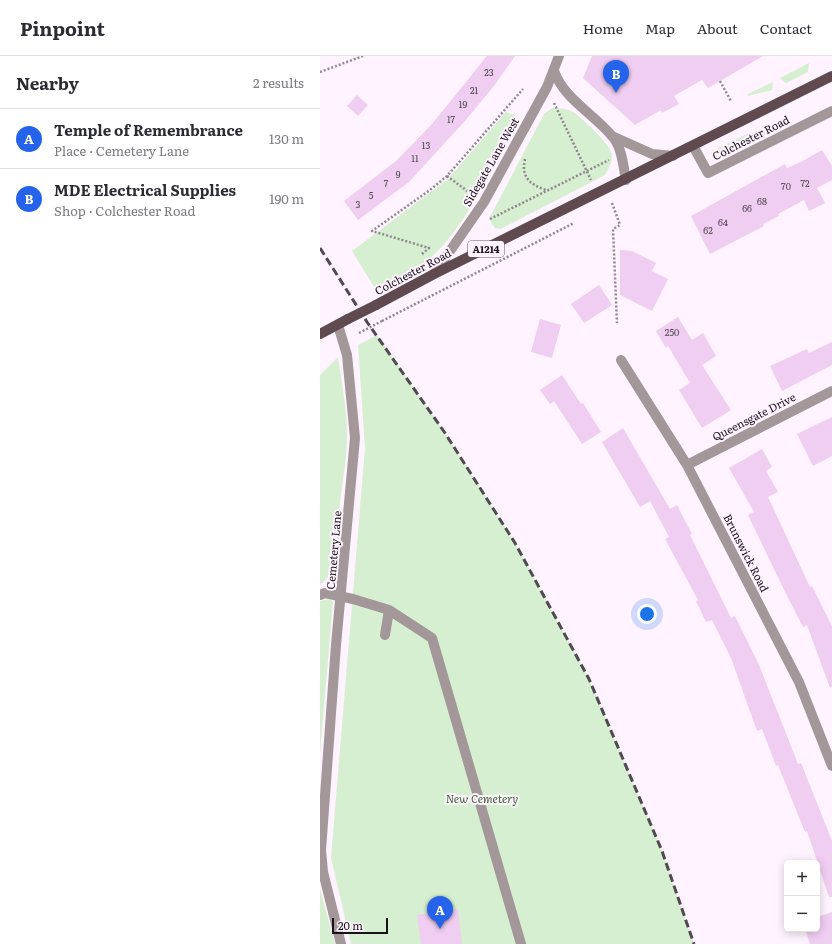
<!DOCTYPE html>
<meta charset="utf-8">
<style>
:root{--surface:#fff;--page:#f2f2f3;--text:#2b2b33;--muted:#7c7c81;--line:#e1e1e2;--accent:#2563eb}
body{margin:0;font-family:Literata,serif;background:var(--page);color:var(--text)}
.controls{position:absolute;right:12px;bottom:12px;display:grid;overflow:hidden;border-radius:6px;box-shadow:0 2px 10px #0003}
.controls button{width:36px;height:36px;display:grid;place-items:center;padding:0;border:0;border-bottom:1px solid var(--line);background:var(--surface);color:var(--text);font:20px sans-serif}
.scale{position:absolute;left:12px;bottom:10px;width:56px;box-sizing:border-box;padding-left:4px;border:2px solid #191219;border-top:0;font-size:11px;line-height:14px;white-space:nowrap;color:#191219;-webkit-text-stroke:3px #fef3fe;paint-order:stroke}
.you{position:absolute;left:327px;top:558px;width:14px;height:14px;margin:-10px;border:3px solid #fff;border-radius:50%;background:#1a73e8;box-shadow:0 0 0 6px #1a73e833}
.badge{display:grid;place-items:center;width:26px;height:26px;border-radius:50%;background:var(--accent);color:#fff;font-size:13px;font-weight:700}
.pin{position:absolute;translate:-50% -33px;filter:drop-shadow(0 1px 2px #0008)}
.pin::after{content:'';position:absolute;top:21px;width:14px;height:12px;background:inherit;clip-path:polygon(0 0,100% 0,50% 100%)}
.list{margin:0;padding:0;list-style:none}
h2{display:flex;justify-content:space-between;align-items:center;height:52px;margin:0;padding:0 16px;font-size:17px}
h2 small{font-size:13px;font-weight:400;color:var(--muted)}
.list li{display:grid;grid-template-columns:26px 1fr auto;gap:12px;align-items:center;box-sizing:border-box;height:60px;padding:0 16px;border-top:1px solid var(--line)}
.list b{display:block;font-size:15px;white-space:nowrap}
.list p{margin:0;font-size:13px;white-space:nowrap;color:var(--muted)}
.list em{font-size:13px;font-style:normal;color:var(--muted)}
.map{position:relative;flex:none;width:512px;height:888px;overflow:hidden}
header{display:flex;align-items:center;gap:24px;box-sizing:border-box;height:56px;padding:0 20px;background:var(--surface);border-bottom:1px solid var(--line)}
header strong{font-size:19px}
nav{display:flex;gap:22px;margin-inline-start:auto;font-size:14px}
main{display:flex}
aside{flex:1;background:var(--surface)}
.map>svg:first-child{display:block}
.green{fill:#d5efd0}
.building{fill:#efcef1}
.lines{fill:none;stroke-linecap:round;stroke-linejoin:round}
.path{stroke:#8f868f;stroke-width:2.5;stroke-dasharray:2 2;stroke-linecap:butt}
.service{stroke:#a3979a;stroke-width:10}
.minor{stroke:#a3979a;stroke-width:10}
.tertiary{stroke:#a3979a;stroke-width:10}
.primary{stroke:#5e4a4f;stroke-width:10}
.rail{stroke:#514951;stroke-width:3;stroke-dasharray:8 4;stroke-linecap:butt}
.path-bridge{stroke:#8f868f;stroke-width:2.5;stroke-dasharray:2 2;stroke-linecap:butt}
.primary-bridge{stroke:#5e4a4f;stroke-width:10}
.labels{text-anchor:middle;stroke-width:4;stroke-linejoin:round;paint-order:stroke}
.number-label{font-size:9px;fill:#4e414f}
.shield{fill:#fef3fe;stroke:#5e565e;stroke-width:1}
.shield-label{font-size:10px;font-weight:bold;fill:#191219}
.street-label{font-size:11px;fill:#191219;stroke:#fef3fe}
.park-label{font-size:11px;font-style:italic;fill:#3a6433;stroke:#fef3fe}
</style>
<header>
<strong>Pinpoint</strong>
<nav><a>Home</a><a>Map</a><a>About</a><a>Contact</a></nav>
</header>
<main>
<aside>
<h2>Nearby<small>2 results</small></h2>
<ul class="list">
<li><span class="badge">A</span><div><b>Temple of Remembrance</b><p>Place · Cemetery Lane</p></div><em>130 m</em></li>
<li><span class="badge">B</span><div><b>MDE Electrical Supplies</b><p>Shop · Colchester Road</p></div><em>190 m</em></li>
</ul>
</aside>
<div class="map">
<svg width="512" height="888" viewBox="0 0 512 888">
<rect width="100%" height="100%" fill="#fef3fe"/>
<path class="green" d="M489 7 488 16 466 27 460 22Z
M453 26 452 34 427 40 428 38Z
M232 52C240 52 246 52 253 56 261 61 289 87 291 96 294 104 289 112 285 119L181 173 175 172 169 163 224 58Z
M186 56 197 60C175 109 145 176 102 209 89 220 71 226 56 234L32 195 128 123Z
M471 64 401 100 391 99 392 95 425 79Z
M57 279 125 377 195 487 269 623 342 795 374 888H31L11 802 45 392 38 289Z
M18 301C22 329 28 358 27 386 26 409 21 432 19 456 18 481 23 511 0 529V319Z
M10 543 13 546 0 697V545Z
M0 833 15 888H0Z"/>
<path class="building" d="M167 0H195L174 30 145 65 89 126 38 164 24 145 76 105 112 68Z
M272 0H443L388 32 382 24 354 40 359 48 342 57 341 54 315 69 263 22Z
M37 39 48 49 38 60 27 50Z
M502 94 512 110V124L497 132 505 147 489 155 484 144 458 158 459 160 443 168 444 170 390 198 371 160 465 108 467 112 483 105Z
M300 194 312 195 336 207 332 215 348 223 332 255 300 239Z
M279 229 292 249 264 267 251 248Z
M358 261 372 284 383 277 396 300 382 309 411 354 382 372 359 334 370 327 348 290 346 292 336 275Z
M220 263 241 269 232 302 211 296Z
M512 286V309L462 335 450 310 487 293 489 297Z
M242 319 261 348 263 347 281 376 262 388 234 345 230 348 220 334Z
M512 361V400L493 410 477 378Z
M303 372 350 453 357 449 372 478 370 479 411 562 415 560 439 609 478 708 481 707 512 785V841H509L487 775 485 776 458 709 456 710 442 673 437 675 411 602 392 564 386 566 376 545 378 544 345 483 349 481 330 445 320 451 282 386Z
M442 393 452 411 446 415 458 436 448 441 490 531 492 530 512 570V631L510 632 487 569 483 571 467 540 428 459 434 456 409 412Z
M138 853 142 888H101L97 859Z
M512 856V888H490L485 873H497V861Z"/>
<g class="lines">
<path class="path" d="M0 16 43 0
M400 25 411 45
M234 47 271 124
M205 103C201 121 209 128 226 134
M127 120 150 137
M292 147 300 169 293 173 297 267
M170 163 289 104
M102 198 109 192 52 175 110 134 127 120 203 33
M62 265 254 167"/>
<path class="service" d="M0 539 5 537 33 543 69 554 112 582 201 888
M65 579 69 554"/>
<path class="minor" d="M373 90 388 117 512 55
M18 269 27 299 35 382 16 589 1 794 3 816 21 888
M301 304 367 409 479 626 512 710
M367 409 512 335"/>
<path class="tertiary" d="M234 15C244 43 273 57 292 80 302 91 303 109 306 124
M292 80 332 98 353 100
M114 218 164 146 227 31 239 0"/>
<path class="primary" d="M56 249 114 218 512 20
M0 278 28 263"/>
<path class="rail" d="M0 192 47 266 125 377 195 487 269 623 342 795 374 888"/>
<path class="path-bridge" d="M39 277 62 265"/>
<path class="primary-bridge" d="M28 263 56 249"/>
</g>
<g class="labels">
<g class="number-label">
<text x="169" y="20">23</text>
<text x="154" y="38">21</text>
<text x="143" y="52">19</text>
<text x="131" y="67">17</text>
<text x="106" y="93">13</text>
<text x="95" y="106">11</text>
<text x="78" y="122">9</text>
<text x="66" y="131">7</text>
<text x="485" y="131">72</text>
<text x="466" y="134">70</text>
<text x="51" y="143">5</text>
<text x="442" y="149">68</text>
<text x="38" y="152">3</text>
<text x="427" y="156">66</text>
<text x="403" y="170">64</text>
<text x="388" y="178">62</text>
<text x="352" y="280">250</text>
</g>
<rect class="shield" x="148" y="185" width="36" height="16" rx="3"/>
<g class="shield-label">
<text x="166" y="197">A1214</text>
</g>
<g class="street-label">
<text transform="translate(431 82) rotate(-27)" y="4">Colchester Road</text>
<text transform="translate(171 106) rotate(-60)" y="4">Sidegate Lane West</text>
<text transform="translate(93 216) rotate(-28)" y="4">Colchester Road</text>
<text transform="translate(434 361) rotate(-27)" y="4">Queensgate Drive</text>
<text transform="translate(14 494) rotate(-85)" y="4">Cemetery Lane</text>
<text transform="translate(426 497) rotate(63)" y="4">Brunswick Road</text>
</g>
<g class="park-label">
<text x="162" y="747">New Cemetery</text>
</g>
</g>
</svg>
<div class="controls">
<button>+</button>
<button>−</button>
</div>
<div class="scale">20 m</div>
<div class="you"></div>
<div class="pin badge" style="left:120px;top:873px">A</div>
<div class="pin badge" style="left:296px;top:37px">B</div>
</div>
</main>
